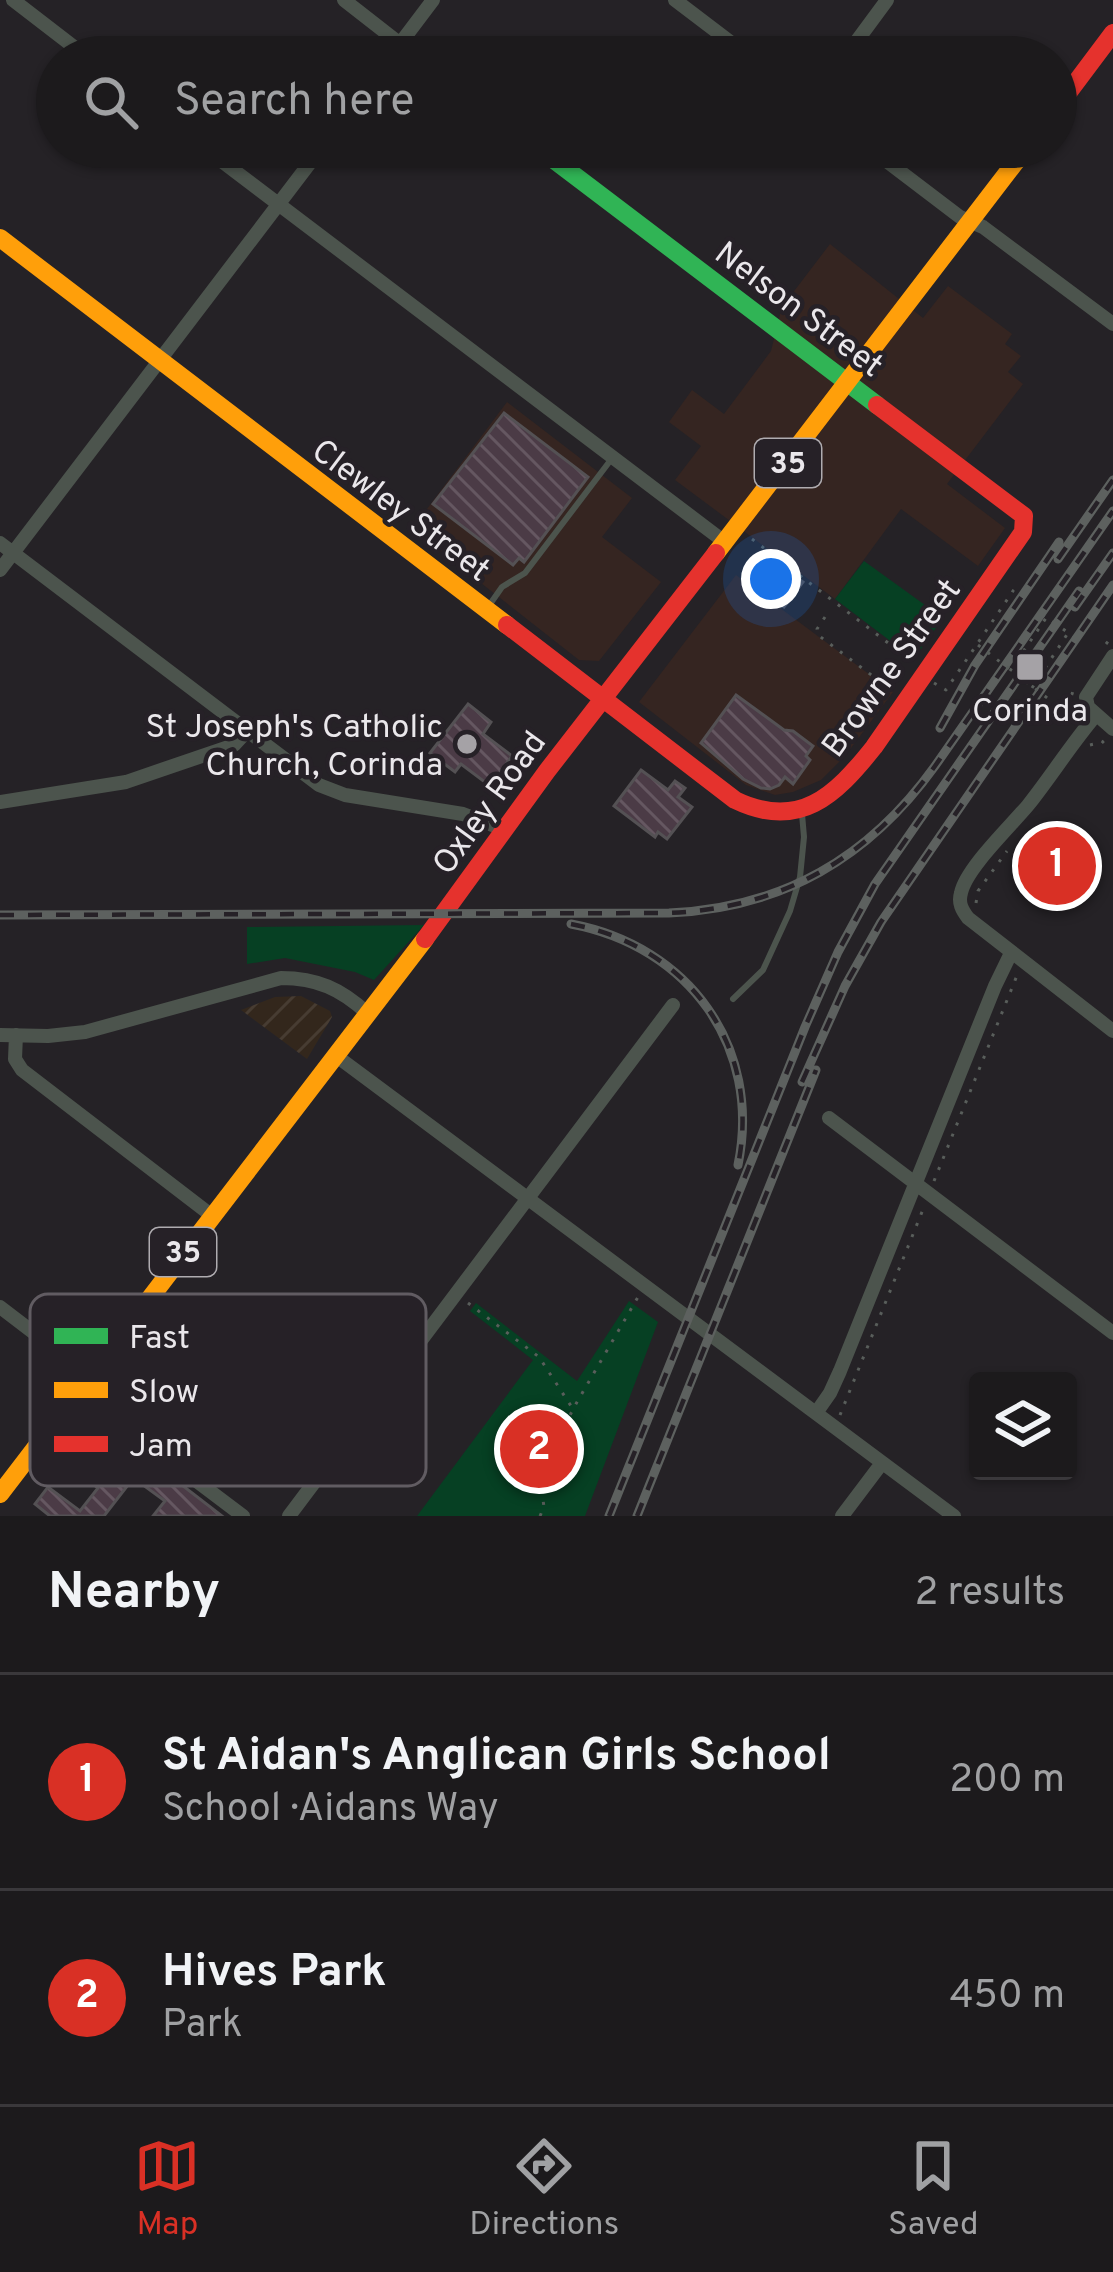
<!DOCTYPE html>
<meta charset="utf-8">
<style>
:root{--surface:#1c1a1c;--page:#292729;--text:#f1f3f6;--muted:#a0a1a3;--line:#3a383b;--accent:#d93025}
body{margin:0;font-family:Overpass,sans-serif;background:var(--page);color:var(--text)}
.controls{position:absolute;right:36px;bottom:36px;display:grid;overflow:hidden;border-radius:12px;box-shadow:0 3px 9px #0004}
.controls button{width:108px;height:108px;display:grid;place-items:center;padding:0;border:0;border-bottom:3px solid var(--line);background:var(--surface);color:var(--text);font:60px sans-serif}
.you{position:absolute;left:771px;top:579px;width:42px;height:42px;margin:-30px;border:9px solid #fff;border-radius:50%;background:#1a73e8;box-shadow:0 0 0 18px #1a73e833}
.badge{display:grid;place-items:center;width:78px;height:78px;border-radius:50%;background:var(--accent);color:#fff;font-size:39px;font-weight:700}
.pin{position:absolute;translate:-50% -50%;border:6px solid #fff;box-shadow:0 3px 12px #0006}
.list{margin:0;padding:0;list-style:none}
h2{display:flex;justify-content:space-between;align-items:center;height:156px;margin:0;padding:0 48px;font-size:51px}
h2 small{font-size:39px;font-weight:400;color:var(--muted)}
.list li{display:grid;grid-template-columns:78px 1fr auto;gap:36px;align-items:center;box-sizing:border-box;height:216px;padding:0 48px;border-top:3px solid var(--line)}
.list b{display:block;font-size:45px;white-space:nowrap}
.list p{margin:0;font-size:39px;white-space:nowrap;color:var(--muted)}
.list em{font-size:39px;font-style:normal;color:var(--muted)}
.icon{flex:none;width:66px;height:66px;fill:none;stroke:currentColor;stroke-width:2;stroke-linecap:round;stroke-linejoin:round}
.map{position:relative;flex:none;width:1113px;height:1516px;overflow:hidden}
.search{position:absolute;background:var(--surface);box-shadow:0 3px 9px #0004;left:36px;right:36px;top:36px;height:132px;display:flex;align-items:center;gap:30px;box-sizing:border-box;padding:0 42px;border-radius:66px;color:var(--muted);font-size:45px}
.sheet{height:588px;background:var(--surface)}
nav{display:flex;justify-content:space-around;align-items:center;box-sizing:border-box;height:168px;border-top:3px solid var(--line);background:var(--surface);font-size:33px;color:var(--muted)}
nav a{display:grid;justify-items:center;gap:6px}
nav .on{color:var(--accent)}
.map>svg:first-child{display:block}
.commercial{fill:#352521}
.industrial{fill:url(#industrial-furrows)}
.park{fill:#064023}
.building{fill:url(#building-back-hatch);stroke:#545154;stroke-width:3}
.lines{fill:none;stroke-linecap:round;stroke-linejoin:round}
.path{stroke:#595e5b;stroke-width:3;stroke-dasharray:3 9;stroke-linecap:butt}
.lane{stroke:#4c544d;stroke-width:6}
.street{stroke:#4c544d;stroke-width:14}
.fast{stroke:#30b455;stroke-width:18}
.slow{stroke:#ff9f0a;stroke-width:18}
.jam{stroke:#e5322d;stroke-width:18}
.rail-casing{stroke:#5d615f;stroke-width:9}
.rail{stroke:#262127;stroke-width:4.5;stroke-dasharray:14;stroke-linecap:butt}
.path-bridge{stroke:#595e5b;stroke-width:3;stroke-dasharray:3 9;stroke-linecap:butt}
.poi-dot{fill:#a5a2a6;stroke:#262127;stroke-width:4.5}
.labels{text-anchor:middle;stroke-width:9;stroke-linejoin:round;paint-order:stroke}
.shield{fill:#262127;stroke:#afacb0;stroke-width:3}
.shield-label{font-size:30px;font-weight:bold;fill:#eae7eb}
.street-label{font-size:33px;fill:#eae7eb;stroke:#262127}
.poi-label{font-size:33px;fill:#eae7eb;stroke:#262127}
.key{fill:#262127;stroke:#615c62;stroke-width:3}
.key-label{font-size:33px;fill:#eae7eb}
</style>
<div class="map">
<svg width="1113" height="1516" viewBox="0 0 1113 1516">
<defs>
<pattern id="industrial-furrows" width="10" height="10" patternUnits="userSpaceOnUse" patternTransform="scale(3)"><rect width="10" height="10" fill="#33271c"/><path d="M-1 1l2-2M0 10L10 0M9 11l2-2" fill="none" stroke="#473c32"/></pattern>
<pattern id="building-back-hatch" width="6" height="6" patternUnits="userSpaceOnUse" patternTransform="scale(3)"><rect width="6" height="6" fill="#4b3b46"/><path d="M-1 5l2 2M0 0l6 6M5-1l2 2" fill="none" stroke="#655761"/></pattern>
</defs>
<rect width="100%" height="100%" fill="#252226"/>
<path class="commercial" d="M830 244 923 318 948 286 1012 334 1005 344 1021 356 1008 372 1023 384 947 484 1005 528 978 566 901 509 835 599 675 480 701 446 669 422 692 390 724 414 771 351 782 307Z
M507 402 632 498 602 537 661 582 599 661 579 660 412 529Z
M736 575 893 692 845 756 821 780 793 792 775 795 746 785 639 702Z"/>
<path class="industrial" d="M301 996 330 1011 332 1017 307 1059 241 1010 275 997Z"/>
<path class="park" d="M864 561 943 618 914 659 835 599Z
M424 925 374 980 355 972 285 958 247 964V927Z
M629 1301 658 1322 585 1516H417L533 1360 470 1311 476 1303 577 1381Z"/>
<path class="building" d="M504 413 588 477 524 562 519 558 513 565 433 504Z
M764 553 803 582 784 607 745 579Z
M736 695 784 730 793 731 813 746 806 756 810 760 793 784 785 777 779 785 770 789 761 788 743 779 701 743Z
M468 704 491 722 483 734 512 756 490 786 461 764 455 772 430 753Z
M641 770 668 790 675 781 685 788 678 797 692 807 667 839 658 832 655 837 614 806Z
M136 1443 160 1461 157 1466 222 1516H153L165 1501 143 1485 151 1474 126 1456Z
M79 1447 128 1485 104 1516H50L35 1504 48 1487 80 1511 98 1488 67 1464Z"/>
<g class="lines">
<path class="path" d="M752 539 913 662
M1042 615 1053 622
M825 617 817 629 818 635 894 692
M1063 629 1074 637
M1106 644 1113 635
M1010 671 1046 618
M934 683 946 690 1013 591 1007 587
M1032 688 1068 633
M1071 718 1068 706 1073 691
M1090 745 1103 742 1097 738
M976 903 978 891 1007 851
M934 1181 1018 973
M468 1303 539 1357 573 1409
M840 1415 924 1207
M540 1516 544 1507 541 1485 553 1452 573 1409 638 1297"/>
<path class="lane" d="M488 607 502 587 525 573 613 457
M733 999 763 970 790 911 800 877 804 837 802 814"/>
<path class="street" d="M13 0 87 57
M344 0 417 57
M675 0 750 57
M390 57 433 0
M845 57 887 0
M203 147 726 543
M868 147 960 217 983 227 1113 324
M0 543 319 785 345 795 463 814 503 829
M0 570 322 147
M1113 656 1086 697 1088 707 1113 729
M1096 715C1072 743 1052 775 1029 804 1012 825 966 868 961 893 958 903 962 910 968 918L1113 1031
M0 802 126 782 234 745 247 731
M0 1035 48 1036 85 1032 281 978C317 978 341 989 367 1013
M16 1035 15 1059 22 1070 211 1215
M335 1055 954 1516
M829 1118 1113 1333
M0 1307 89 1375
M816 1413 830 1393 840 1371 995 986 1011 953
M134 1427 173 1457 178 1467 243 1516
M289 1516 673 1005
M842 1516 882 1463"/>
<path class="fast" d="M537 147 877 405"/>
<path class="slow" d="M0 238 507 625
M716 553 1027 147
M0 1494 425 939"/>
<path class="jam" d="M1056 109 1113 33
M507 625 735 800C799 831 835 796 874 747L1023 532 1024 516 877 405
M425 939 547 771 716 553"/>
<defs>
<path id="rail" d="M1058 559 1113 480
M1075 607 1113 553
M940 728 975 665 1059 542
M0 915 669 913C783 908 869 858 935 766L1113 511
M571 924C689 946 762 1047 738 1165
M802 1082 845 986 881 922 1113 585
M609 1516 805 1027 838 952 875 884 1079 591
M637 1516 816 1070"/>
</defs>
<use href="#rail" class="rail-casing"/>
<use href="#rail" class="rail"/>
<path class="path-bridge" d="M978 645 1059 707"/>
</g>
<g class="poi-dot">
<rect x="1015" y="652" width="30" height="30" rx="6"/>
<circle cx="467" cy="744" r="12"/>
</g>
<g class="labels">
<g class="shield">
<rect x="755" y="439" width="66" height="48" rx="9"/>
<rect x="150" y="1228" width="66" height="48" rx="9"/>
</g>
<g class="shield-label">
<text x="788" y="473">35</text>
<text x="183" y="1262">35</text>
</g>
<g class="street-label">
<text transform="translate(800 308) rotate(37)" y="12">Nelson Street</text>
<text transform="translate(402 509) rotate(37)" y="12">Clewley Street</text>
<text transform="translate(890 667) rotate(-54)" y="12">Browne Street</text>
<text transform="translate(488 802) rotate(-54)" y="12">Oxley Road</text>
</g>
<g class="poi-label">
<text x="1030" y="721">Corinda</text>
<text x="443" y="737" text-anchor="end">St Joseph's Catholic<tspan x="443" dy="38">Church, Corinda</tspan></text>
</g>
</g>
<rect x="30" y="1294" width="396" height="192" rx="18" class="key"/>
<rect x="54" y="1328" width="54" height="16" fill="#30b455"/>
<rect x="54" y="1382" width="54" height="16" fill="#ff9f0a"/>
<rect x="54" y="1436" width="54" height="16" fill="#e5322d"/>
<g class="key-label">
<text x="129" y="1348">Fast</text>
<text x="129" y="1402">Slow</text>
<text x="129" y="1456">Jam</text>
</g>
</svg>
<div class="controls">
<button><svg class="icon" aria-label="layers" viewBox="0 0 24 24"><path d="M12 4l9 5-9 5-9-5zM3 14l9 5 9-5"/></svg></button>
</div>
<div class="you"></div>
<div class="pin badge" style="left:1057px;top:866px">1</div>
<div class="pin badge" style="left:539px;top:1449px">2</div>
<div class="search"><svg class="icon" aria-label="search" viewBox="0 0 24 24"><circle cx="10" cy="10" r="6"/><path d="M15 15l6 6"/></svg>Search here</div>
</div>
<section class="sheet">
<h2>Nearby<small>2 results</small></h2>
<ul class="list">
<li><span class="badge">1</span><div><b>St Aidan's Anglican Girls School</b><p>School · Aidans Way</p></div><em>200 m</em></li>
<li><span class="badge">2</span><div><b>Hives Park</b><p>Park</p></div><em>450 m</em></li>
</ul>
</section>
<nav>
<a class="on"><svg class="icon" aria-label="map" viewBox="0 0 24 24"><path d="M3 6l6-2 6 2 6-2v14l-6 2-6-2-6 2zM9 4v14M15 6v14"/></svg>Map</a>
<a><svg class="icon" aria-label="directions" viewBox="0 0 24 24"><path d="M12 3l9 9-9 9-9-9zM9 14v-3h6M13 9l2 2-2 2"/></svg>Directions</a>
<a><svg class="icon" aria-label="saved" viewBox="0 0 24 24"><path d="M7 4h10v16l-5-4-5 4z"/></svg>Saved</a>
</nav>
